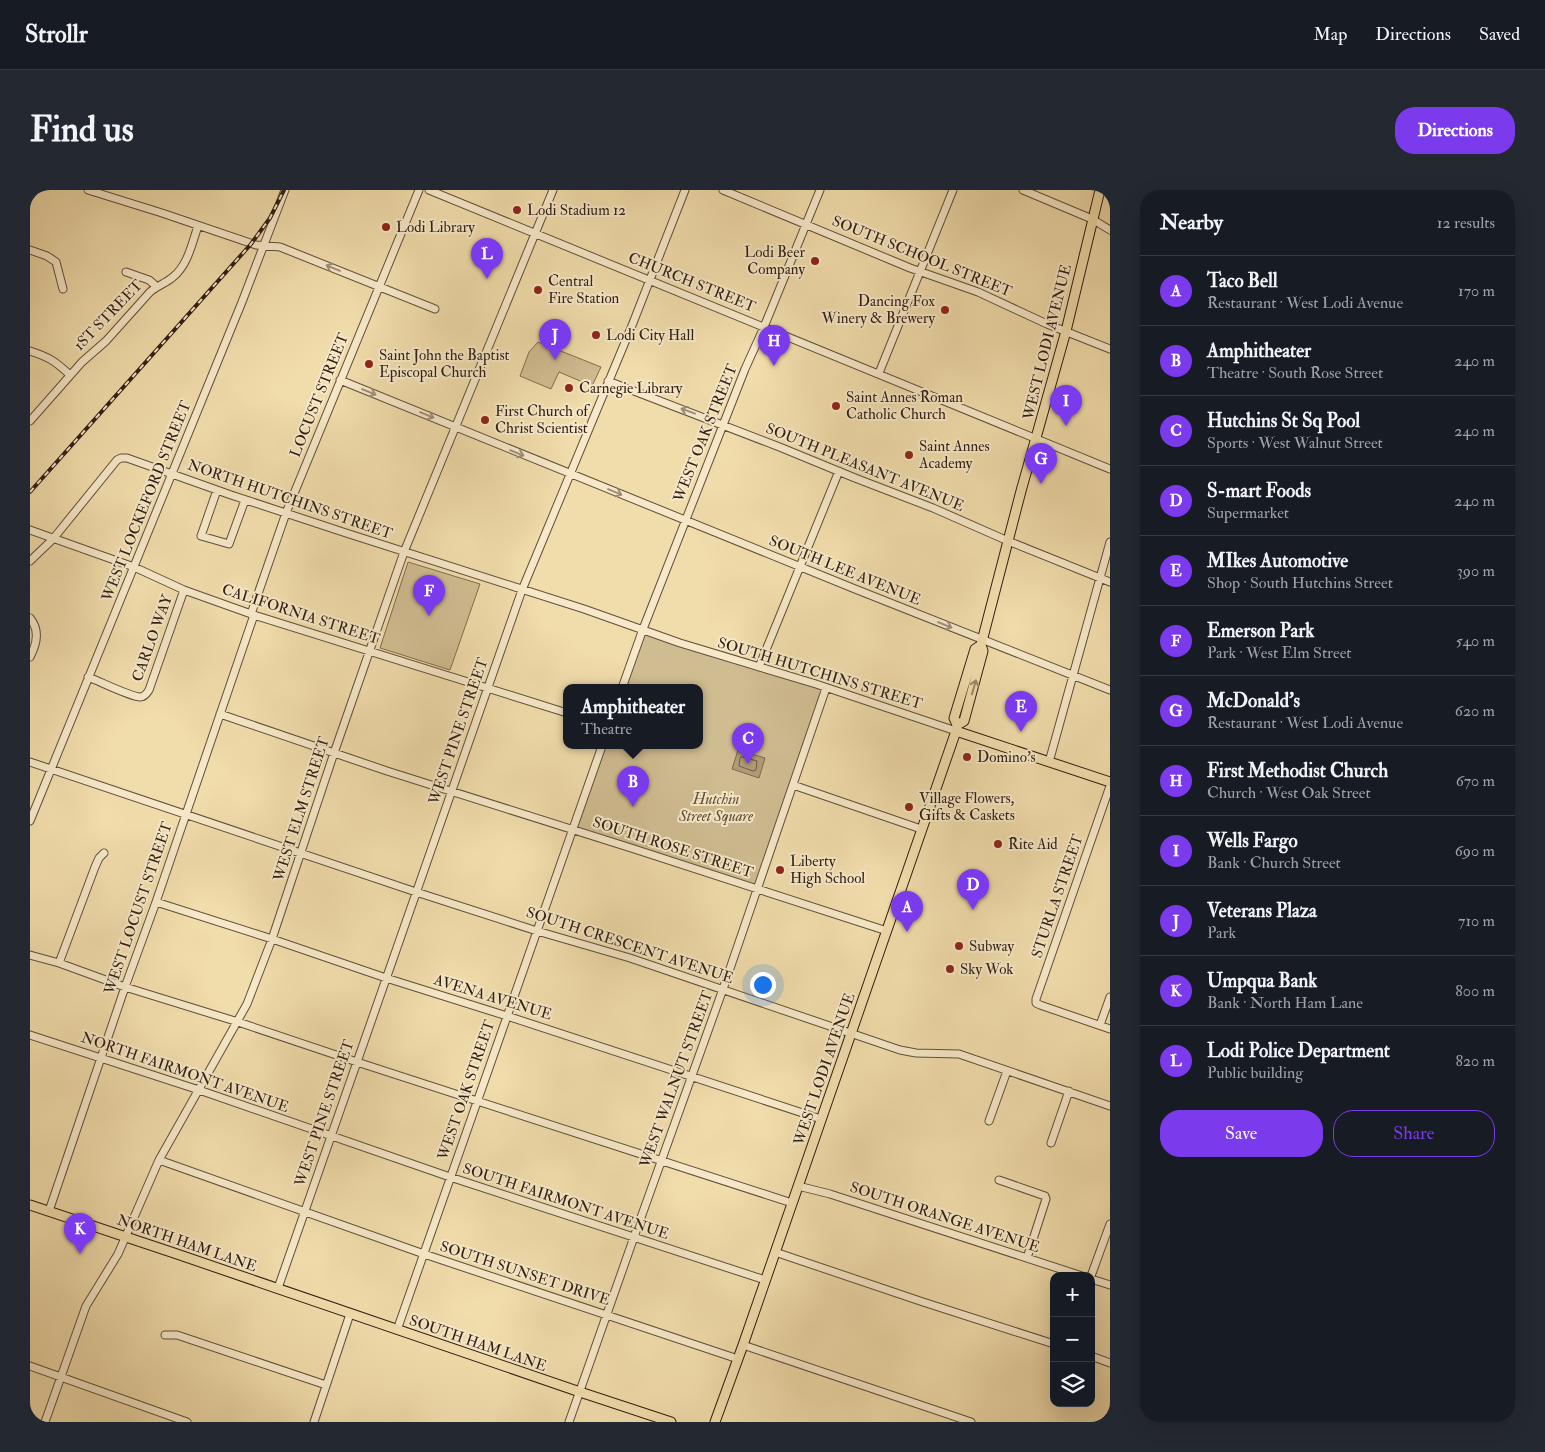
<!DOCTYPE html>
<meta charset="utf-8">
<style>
:root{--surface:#171b24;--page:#242831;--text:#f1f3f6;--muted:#9ea1a6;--line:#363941;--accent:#7c3aed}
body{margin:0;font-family:"IM FELL Double Pica",serif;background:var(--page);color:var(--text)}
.controls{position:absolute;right:15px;bottom:15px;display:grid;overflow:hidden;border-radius:10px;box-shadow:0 5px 20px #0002}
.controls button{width:45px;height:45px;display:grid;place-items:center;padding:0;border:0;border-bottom:1px solid var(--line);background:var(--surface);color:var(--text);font:25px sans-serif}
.you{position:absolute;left:732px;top:794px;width:18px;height:18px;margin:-12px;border:4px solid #fff;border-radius:50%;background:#1a73e8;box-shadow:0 0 0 8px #1a73e833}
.badge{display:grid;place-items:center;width:32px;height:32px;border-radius:50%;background:var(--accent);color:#fff;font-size:16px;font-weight:700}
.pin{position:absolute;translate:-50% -41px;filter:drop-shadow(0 1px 2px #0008)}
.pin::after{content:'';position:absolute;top:26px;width:18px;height:15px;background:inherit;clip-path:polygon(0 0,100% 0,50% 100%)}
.popup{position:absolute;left:533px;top:494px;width:140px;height:65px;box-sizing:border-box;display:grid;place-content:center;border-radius:10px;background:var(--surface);filter:drop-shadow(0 1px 4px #0005);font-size:16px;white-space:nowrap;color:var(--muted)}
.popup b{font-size:19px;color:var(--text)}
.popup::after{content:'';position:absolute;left:50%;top:100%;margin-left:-10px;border:10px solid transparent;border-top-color:var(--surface)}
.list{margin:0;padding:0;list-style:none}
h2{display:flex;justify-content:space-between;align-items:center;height:65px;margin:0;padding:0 20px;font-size:21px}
h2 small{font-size:16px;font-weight:400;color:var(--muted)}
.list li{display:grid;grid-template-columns:32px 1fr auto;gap:15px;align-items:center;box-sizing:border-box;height:70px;padding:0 20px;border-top:1px solid var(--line)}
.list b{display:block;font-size:19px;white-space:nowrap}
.list p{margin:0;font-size:16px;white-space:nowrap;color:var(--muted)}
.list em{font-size:16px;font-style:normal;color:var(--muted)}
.actions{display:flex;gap:10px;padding:15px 20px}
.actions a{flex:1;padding:11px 0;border:1px solid var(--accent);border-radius:20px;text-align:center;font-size:18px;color:var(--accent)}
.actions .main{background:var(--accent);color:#fff}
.icon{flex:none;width:28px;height:28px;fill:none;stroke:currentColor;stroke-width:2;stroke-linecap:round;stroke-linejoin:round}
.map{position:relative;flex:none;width:1080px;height:1232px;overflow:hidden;border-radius:20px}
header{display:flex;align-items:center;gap:30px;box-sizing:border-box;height:70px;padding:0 25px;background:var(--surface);border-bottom:1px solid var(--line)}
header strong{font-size:24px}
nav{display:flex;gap:28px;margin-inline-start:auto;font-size:18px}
.intro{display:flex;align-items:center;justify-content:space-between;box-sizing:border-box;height:120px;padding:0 30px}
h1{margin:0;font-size:35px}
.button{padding:12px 22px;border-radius:20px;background:var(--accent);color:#fff;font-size:18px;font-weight:700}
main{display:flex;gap:30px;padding:0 30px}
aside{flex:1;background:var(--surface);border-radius:20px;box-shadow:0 5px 20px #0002}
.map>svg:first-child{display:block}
.green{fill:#d0bc91;stroke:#806d52}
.water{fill:#af9b77;stroke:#7c694f}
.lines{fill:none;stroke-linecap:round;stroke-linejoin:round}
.shore{stroke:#705c45;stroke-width:1}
.minor-casing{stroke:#604e39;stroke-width:9}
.major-casing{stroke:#301e13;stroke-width:11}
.minor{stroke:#f6e8c8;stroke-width:7}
.major{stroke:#f1dcab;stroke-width:9}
.rail-casing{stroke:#301e13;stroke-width:4}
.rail{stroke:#f6e8c8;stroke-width:2;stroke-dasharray:5.5;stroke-linecap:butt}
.oneway{stroke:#9d8d77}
.oneway2{stroke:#9a8667}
.poi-dot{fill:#8f2418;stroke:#f6e8c8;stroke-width:2}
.labels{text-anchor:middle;stroke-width:4;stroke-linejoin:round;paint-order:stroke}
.poi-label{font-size:15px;fill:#301e13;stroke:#f6e8c8;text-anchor:start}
.street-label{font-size:15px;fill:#301e13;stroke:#f6e8c8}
.park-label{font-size:15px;font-style:italic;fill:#604d39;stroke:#f6e8c8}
</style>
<header>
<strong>Strollr</strong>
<nav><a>Map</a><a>Directions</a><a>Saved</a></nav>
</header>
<div class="intro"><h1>Find us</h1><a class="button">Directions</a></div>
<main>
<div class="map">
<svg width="1080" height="1232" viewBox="0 0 1080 1232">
<rect width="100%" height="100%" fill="#f1dcab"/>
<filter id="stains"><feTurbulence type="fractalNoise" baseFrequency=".004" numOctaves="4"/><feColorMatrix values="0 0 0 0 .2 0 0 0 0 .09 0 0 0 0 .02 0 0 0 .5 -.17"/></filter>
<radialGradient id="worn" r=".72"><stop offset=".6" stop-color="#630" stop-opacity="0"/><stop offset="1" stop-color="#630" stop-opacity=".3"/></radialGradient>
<path class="green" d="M508 152 571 177 562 196 529 182 521 199 490 186 499 162Z
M378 372 450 394 420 480 350 458Z
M613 439 796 498 727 698 543 640 572 556H669V498H592Z"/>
<path class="water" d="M708 560 735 568 729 588 702 579Z"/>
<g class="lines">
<path class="shore" d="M713 567 727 571 726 580 723 581 709 576 710 568Z"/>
<defs>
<path id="minor" d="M58 0 132 23 226 55 250 57 405 119
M399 0 1080 279
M693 0 880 78 948 102 1017 134 1080 159
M993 0 1062 29 1080 40
M0 60 17 66 26 72 33 99
M96 82 119 90 126 96
M0 161C19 167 25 171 40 185
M849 183 923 0
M310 190 825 399 1080 500
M578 191 752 258 825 288 903 318 978 351 1080 392
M0 231 52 172 76 151 120 102C127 96 136 93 143 87 158 75 162 53 168 36
M187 300 171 346 199 354 215 310
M0 340 104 377 154 400 224 425 537 523
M0 371 23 349 87 270 91 268H97L201 305 316 343 554 419 650 453 786 494 926 541
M221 424 256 323 389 0
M0 428C10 440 7 454 0 467
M729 477 809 281
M58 487C69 491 101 507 110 507 115 507 117 503 119 500L154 400
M592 498 613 439 715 179 734 137 790 0
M190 524 357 581 601 658 857 741
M0 572 386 702 507 741 600 768 870 860 886 863 929 864 1080 916
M1019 572 1080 352
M763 595 891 639
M1080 596 1006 809V813L1010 815 1080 839
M0 631 212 112 255 0
M126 712 242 749 356 788 477 826 791 929
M0 765 29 773 95 797 205 831 333 874 762 1013
M29 773 65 677 69 668 74 663
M1070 835 1080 807
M0 845 169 900 420 987 735 1090
M959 931 977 881
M1021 953 1039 901
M129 970 394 1064 708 1169
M969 990 1015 1006 1016 1009 997 1068
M768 996 800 1004 1052 1086
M19 1021 95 797 126 712 224 425
M745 1062 893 1112 1024 1154
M1061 1086 1080 1034
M1061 1089 1080 1095
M248 1098 492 400 603 133 655 0
M367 1140 572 556
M135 1145H147L296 1195
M713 1155 941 1232
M1061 1166 1080 1173
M0 1176 157 1232
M15 1232 56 1116 88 1064 129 970 217 814 242 749 304 563 374 362 523 0
M284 1232 320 1124
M539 1232 604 1047 693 799 796 498"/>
<path id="major" d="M927 535 934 531 953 461 951 455 991 301 1036 141 1070 0
M926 541 1080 592
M0 1015 144 1063 550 1202 641 1232
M685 1232 713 1155 926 541 927 535 924 528 945 459 951 455"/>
</defs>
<use href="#minor" class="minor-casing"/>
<use href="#major" class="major-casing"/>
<use href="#minor" class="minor"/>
<use href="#major" class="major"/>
<defs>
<path id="rail" d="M0 302 221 54 240 28 254 0"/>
</defs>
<use href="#rail" class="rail-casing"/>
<use href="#rail" class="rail"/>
</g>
<defs><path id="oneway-shaft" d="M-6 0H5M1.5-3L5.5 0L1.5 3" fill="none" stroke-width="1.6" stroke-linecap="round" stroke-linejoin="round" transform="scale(1.25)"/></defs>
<g class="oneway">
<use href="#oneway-shaft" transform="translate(303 78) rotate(-157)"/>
<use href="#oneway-shaft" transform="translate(339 202) rotate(22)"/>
<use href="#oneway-shaft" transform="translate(658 221) rotate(-160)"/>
<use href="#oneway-shaft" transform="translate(397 225) rotate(22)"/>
<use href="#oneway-shaft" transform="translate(487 263) rotate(22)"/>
<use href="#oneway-shaft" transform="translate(585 302) rotate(23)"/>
<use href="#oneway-shaft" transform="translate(915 435) rotate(22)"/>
</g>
<use class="oneway2" href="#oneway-shaft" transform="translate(944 497) rotate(-74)"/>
<g class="poi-dot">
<circle cx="487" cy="20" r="5"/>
<circle cx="356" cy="37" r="5"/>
<circle cx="785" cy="71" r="5"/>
<circle cx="508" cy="100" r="5"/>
<circle cx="915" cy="120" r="5"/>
<circle cx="566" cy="145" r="5"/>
<circle cx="339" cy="174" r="5"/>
<circle cx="539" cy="198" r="5"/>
<circle cx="806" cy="216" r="5"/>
<circle cx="455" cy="230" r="5"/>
<circle cx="879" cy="265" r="5"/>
<circle cx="937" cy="567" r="5"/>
<circle cx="879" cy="617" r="5"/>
<circle cx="968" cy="654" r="5"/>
<circle cx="750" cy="680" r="5"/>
<circle cx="929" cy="756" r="5"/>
<circle cx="920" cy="779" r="5"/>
</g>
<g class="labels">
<g class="poi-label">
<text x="497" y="25">Lodi Stadium 12</text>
<text x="366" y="42">Lodi Library</text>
<text x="775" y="67" text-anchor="end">Lodi Beer<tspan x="775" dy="17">Company</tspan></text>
<text x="518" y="96">Central<tspan x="518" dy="17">Fire Station</tspan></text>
<text x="905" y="116" text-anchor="end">Dancing Fox<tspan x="905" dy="17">Winery &amp; Brewery</tspan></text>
<text x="576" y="150">Lodi City Hall</text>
<text x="349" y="170">Saint John the Baptist<tspan x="349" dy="17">Episcopal Church</tspan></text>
<text x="549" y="203">Carnegie Library</text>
<text x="816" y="212">Saint Annes Roman<tspan x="816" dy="17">Catholic Church</tspan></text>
<text x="465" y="226">First Church of<tspan x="465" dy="17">Christ Scientist</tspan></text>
<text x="889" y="261">Saint Annes<tspan x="889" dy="17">Academy</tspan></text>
<text x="947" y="572">Domino's</text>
<text x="889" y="613">Village Flowers,<tspan x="889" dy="17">Gifts &amp; Caskets</tspan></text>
<text x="978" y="659">Rite Aid</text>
<text x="760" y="676">Liberty<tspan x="760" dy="17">High School</tspan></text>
<text x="939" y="761">Subway</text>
<text x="930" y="784">Sky Wok</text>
</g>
<g class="street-label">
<text transform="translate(892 66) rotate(22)" y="5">SOUTH SCHOOL STREET</text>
<text transform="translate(662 92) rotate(22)" y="5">CHURCH STREET</text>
<text transform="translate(78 125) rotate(-46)" y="5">1ST STREET</text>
<text transform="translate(1017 152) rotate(-76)" y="5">WEST LODI AVENUE</text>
<text transform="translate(289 205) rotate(-68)" y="5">LOCUST STREET</text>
<text transform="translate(675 243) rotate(-68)" y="5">WEST OAK STREET</text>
<text transform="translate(835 277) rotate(22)" y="5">SOUTH PLEASANT AVENUE</text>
<text transform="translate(260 309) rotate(19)" y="5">NORTH HUTCHINS STREET</text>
<text transform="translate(116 311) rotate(-68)" y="5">WEST LOCKEFORD STREET</text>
<text transform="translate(815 380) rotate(22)" y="5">SOUTH LEE AVENUE</text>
<text transform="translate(271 424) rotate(18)" y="5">CALIFORNIA STREET</text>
<text transform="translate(122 448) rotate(-70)" y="5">CARLO WAY</text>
<text transform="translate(790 483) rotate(17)" y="5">SOUTH HUTCHINS STREET</text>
<text transform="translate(428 541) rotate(-71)" y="5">WEST PINE STREET</text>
<text transform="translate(271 619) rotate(-72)" y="5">WEST ELM STREET</text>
<text transform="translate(643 657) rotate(18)" y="5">SOUTH ROSE STREET</text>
<text transform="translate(1027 706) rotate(-71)" y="5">STURLA STREET</text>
<text transform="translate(108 718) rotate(-71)" y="5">WEST LOCUST STREET</text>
<text transform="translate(600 755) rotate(18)" y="5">SOUTH CRESCENT AVENUE</text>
<text transform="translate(463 807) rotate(17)" y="5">AVENA AVENUE</text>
<text transform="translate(794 879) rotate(-71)" y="5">WEST LODI AVENUE</text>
<text transform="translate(155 882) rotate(19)" y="5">NORTH FAIRMONT AVENUE</text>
<text transform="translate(646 889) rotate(-70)" y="5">WEST WALNUT STREET</text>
<text transform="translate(436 900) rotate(-71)" y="5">WEST OAK STREET</text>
<text transform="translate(294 923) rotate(-71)" y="5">WEST PINE STREET</text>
<text transform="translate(536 1011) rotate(18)" y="5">SOUTH FAIRMONT AVENUE</text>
<text transform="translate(915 1027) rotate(18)" y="5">SOUTH ORANGE AVENUE</text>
<text transform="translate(157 1053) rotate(19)" y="5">NORTH HAM LANE</text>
<text transform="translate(495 1083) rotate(18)" y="5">SOUTH SUNSET DRIVE</text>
<text transform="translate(448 1153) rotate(19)" y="5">SOUTH HAM LANE</text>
</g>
<g class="park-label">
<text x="686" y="614">Hutchin<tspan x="686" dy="17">Street Square</tspan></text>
</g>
</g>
<rect width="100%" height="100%" filter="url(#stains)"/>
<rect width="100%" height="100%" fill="url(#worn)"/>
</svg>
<div class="controls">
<button>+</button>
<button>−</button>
<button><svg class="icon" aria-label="layers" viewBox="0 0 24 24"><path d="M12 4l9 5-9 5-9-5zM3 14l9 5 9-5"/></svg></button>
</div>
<div class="you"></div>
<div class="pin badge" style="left:877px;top:742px">A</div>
<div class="pin badge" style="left:603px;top:617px">B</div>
<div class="popup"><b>Amphitheater</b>Theatre</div>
<div class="pin badge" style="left:718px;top:574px">C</div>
<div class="pin badge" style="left:943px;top:720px">D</div>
<div class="pin badge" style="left:991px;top:542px">E</div>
<div class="pin badge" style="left:399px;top:426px">F</div>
<div class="pin badge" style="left:1011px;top:294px">G</div>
<div class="pin badge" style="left:744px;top:176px">H</div>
<div class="pin badge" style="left:1036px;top:236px">I</div>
<div class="pin badge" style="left:525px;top:170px">J</div>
<div class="pin badge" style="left:50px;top:1064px">K</div>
<div class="pin badge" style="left:457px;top:89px">L</div>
</div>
<aside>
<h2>Nearby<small>12 results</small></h2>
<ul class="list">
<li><span class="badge">A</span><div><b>Taco Bell</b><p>Restaurant · West Lodi Avenue</p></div><em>170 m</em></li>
<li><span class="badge">B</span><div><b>Amphitheater</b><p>Theatre · South Rose Street</p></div><em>240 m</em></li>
<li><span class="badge">C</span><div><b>Hutchins St Sq Pool</b><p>Sports · West Walnut Street</p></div><em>240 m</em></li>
<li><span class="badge">D</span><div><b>S-mart Foods</b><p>Supermarket</p></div><em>240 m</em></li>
<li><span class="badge">E</span><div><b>MIkes Automotive</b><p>Shop · South Hutchins Street</p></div><em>390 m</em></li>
<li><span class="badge">F</span><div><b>Emerson Park</b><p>Park · West Elm Street</p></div><em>540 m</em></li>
<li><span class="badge">G</span><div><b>McDonald's</b><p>Restaurant · West Lodi Avenue</p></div><em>620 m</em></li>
<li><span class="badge">H</span><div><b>First Methodist Church</b><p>Church · West Oak Street</p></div><em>670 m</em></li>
<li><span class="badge">I</span><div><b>Wells Fargo</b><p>Bank · Church Street</p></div><em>690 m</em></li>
<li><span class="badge">J</span><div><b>Veterans Plaza</b><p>Park</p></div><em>710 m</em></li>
<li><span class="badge">K</span><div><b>Umpqua Bank</b><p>Bank · North Ham Lane</p></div><em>800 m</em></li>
<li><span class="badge">L</span><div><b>Lodi Police Department</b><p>Public building</p></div><em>820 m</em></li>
</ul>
<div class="actions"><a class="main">Save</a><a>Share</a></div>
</aside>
</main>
